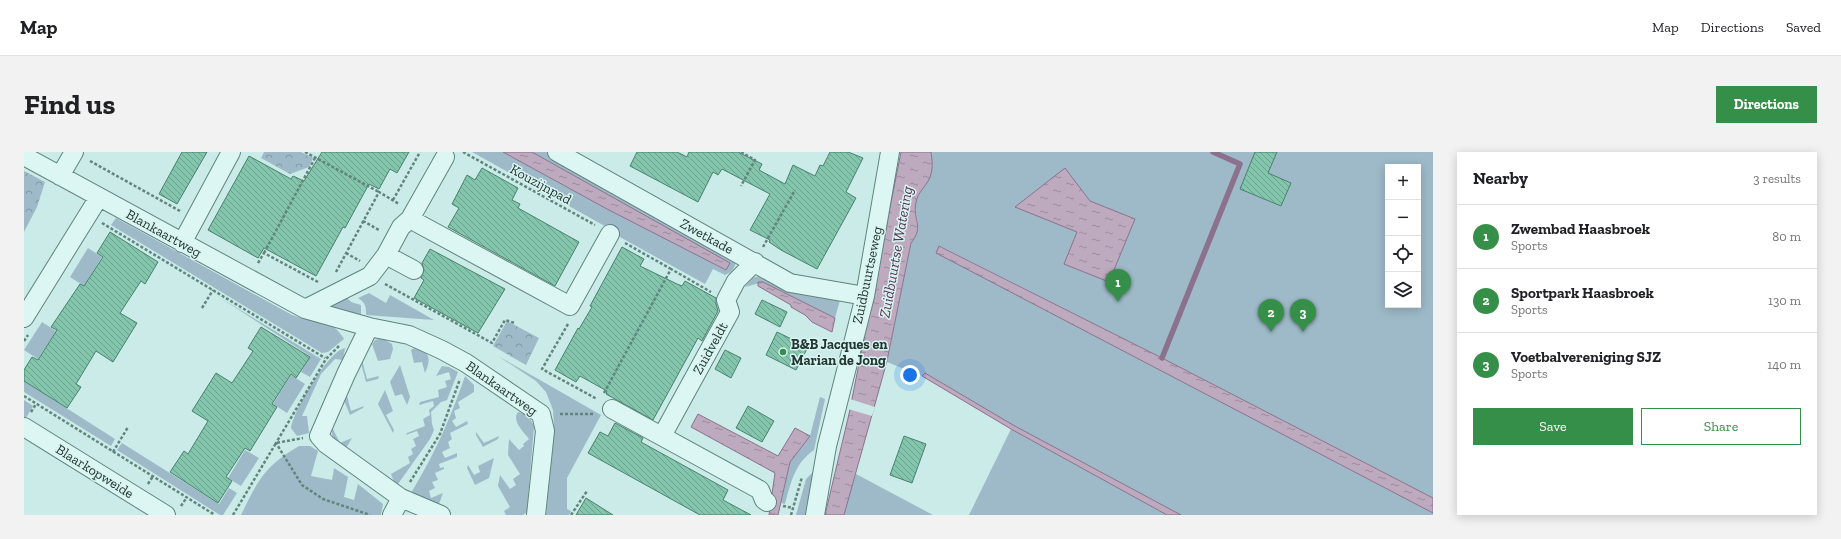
<!DOCTYPE html>
<meta charset="utf-8">
<style>
:root{--surface:#fff;--page:#f2f2f2;--text:#202124;--muted:#757577;--line:#e0e0e0;--accent:#368f48}
body{margin:0;font-family:"Zilla Slab",serif;background:var(--page);color:var(--text)}
.controls{position:absolute;right:12px;top:12px;display:grid;overflow:hidden;border-radius:0px;box-shadow:0 2px 10px #0003}
.controls button{width:36px;height:36px;display:grid;place-items:center;padding:0;border:0;border-bottom:1px solid var(--line);background:var(--surface);color:var(--text);font:20px sans-serif}
.you{position:absolute;left:886px;top:223px;width:14px;height:14px;margin:-10px;border:3px solid #fff;border-radius:50%;background:#1a73e8;box-shadow:0 0 0 6px #1a73e833}
.badge{display:grid;place-items:center;width:26px;height:26px;border-radius:50%;background:var(--accent);color:#fff;font-size:13px;font-weight:700}
.pin{position:absolute;translate:-50% -33px;filter:drop-shadow(0 1px 2px #0008)}
.pin::after{content:'';position:absolute;top:21px;width:14px;height:12px;background:inherit;clip-path:polygon(0 0,100% 0,50% 100%)}
.list{margin:0;padding:0;list-style:none}
h2{display:flex;justify-content:space-between;align-items:center;height:52px;margin:0;padding:0 16px;font-size:17px}
h2 small{font-size:13px;font-weight:400;color:var(--muted)}
.list li{display:grid;grid-template-columns:26px 1fr auto;gap:12px;align-items:center;box-sizing:border-box;height:64px;padding:0 16px;border-top:1px solid var(--line)}
.list b{display:block;font-size:15px;white-space:nowrap}
.list p{margin:0;font-size:13px;white-space:nowrap;color:var(--muted)}
.list em{font-size:13px;font-style:normal;color:var(--muted)}
.actions{display:flex;gap:8px;padding:12px 16px}
.actions a{flex:1;padding:9px 0;border:1px solid var(--accent);border-radius:0px;text-align:center;font-size:14px;color:var(--accent)}
.actions .main{background:var(--accent);color:#fff}
.icon{flex:none;width:22px;height:22px;fill:none;stroke:currentColor;stroke-width:2;stroke-linecap:round;stroke-linejoin:round}
.map{position:relative;flex:none;width:1409px;height:363px;overflow:hidden;border-radius:0px}
header{display:flex;align-items:center;gap:24px;box-sizing:border-box;height:56px;padding:0 20px;background:var(--surface);border-bottom:1px solid var(--line)}
header strong{font-size:19px}
nav{display:flex;gap:22px;margin-inline-start:auto;font-size:14px}
.intro{display:flex;align-items:center;justify-content:space-between;box-sizing:border-box;height:96px;padding:0 24px}
h1{margin:0;font-size:28px}
.button{padding:10px 18px;border-radius:0px;background:var(--accent);color:#fff;font-size:14px;font-weight:700}
main{display:flex;gap:24px;padding:0 24px}
aside{flex:1;background:var(--surface);border-radius:0px;box-shadow:0 2px 10px #0003}
.map>svg:first-child{display:block}
.grass{fill:#9ebac8;fill-rule:evenodd}
.forest{fill:url(#forest-crowns)}
.water{fill:url(#water-ripples);stroke:#8c718d}
.pier{fill:#caebe8}
.lines{fill:none;stroke-linecap:round;stroke-linejoin:round}
.stream{stroke:#8c718d;stroke-width:5.5}
.building{fill:url(#building-back-hatch);stroke:#48826c}
.minor-casing{stroke:#60857c;stroke-width:20}
.path{stroke:#60857c;stroke-width:2.5;stroke-dasharray:3 2;stroke-linecap:butt}
.minor{stroke:#dcf6f4;stroke-width:18}
.poi-dot{fill:#368f48;stroke:#d9f3f1;stroke-width:1.5}
.labels{text-anchor:middle;stroke-width:3;stroke-linejoin:round;paint-order:stroke}
.street-label{font-size:14px;fill:#223731;stroke:#d9f3f1}
.poi-label{font-size:14px;font-weight:bold;fill:#223731;stroke:#d9f3f1;text-anchor:start}
.water-label{font-size:15px;font-style:italic;fill:#563350;stroke:#d9f3f1}
</style>
<header>
<strong>Map</strong>
<nav><a>Map</a><a>Directions</a><a>Saved</a></nav>
</header>
<div class="intro"><h1>Find us</h1><a class="button">Directions</a></div>
<main>
<div class="map">
<svg width="1409" height="363" viewBox="0 0 1409 363">
<defs>
<pattern id="forest-crowns" width="20" height="18" patternUnits="userSpaceOnUse"><rect width="20" height="18" fill="#9ebac8"/><path d="M2 6a3 3 0 1 1 6 0M12 15a3 3 0 1 1 6 0" fill="none" stroke="#8098a3"/></pattern>
<pattern id="water-ripples" width="26" height="14" patternUnits="userSpaceOnUse"><rect width="26" height="14" fill="#beaabf"/><path d="M2 4q2-2 4 0t4 0M15 11q2-2 4 0t4 0" fill="none" stroke="#9a8b9c"/></pattern>
<pattern id="building-back-hatch" width="6" height="6" patternUnits="userSpaceOnUse"><rect width="6" height="6" fill="#83c5ad"/><path d="M-1 5l2 2M0 0l6 6M5-1l2 2" fill="none" stroke="#6ba18d"/></pattern>
</defs>
<rect width="100%" height="100%" fill="#caebe8"/>
<path class="grass" d="M448 0H479L583 57 702 118 705 111 508 0H522L709 104 712 110C710 117 708 120 701 123L689 117 681 132 594 84 595 82Z
M907 0H1409V346L1138 206 916 94 912 101 1409 361V363H1157L989 273 901 221 898 224 863 210 887 91C901 74 889 68 892 50 893 46 895 42 897 39 902 27 909 13 907 0ZM1364 15H1394V153H1364Z
M92 66 268 163C288 171 308 165 320 187L304 200 298 201 87 73Z
M64 96 78 105 60 134 46 125Z
M739 122 816 148 811 166 739 130 721 135 729 126Z
M345 141 362 151 366 143 410 168 342 163C342 155 342 151 334 146Z
M195 145 297 207 286 225 277 220 286 204Z
M323 145C326 151 331 151 337 153V163L308 156 309 154Z
M18 170 32 179 14 207 0 198Z
M358 186 368 192 369 197 366 207 354 209 348 192 351 188Z
M321 196 319 208 311 207 297 222 278 264H283L285 281 273 284 267 276C270 258 304 199 321 196Z
M390 196C407 199 407 208 401 221L398 210 390 211 387 198Z
M474 204 577 263 543 326V357L547 359 545 363H522L530 275 529 258 522 240 512 229Z
M338 208 343 227 355 224 354 227 342 230 337 211Z
M376 213 386 245 383 253 378 242 371 244 366 230Z
M418 214 425 215 434 220 423 248 417 250 407 260 408 272 410 278 406 287 374 332 370 330 367 322 386 311 384 305 389 302 387 297 392 294 389 287 395 284 393 279 382 283 383 281 401 274 399 267 406 263 405 258 410 254 409 249 395 253 396 250 415 245 414 238 423 235 421 229 427 227 425 220 412 224Z
M267 223 281 232 263 261 249 252Z
M441 224 450 233V240L434 250 436 256 430 259 432 266 428 269 432 275 443 269 444 272 426 281 428 287 424 290 426 296 418 300 421 306 433 301V305L415 312 416 316 420 315V317L411 321 414 328 408 330 411 336 405 339 407 346 419 341 415 352 412 353 387 341C411 301 426 268 441 224Z
M0 229 91 287 87 294 0 240Z
M361 238 369 259 362 263 370 278 369 281 354 252Z
M322 240 327 259 340 254 339 256 326 263 319 246Z
M796 245 801 247 790 298C771 311 767 330 761 352L757 351 766 310 786 284Z
M0 248 9 254 2 266 0 265Z
M494 260 504 263 510 274 503 360 499 363H482L480 359 486 355 474 334 476 323 486 337 492 333 489 327 496 322 484 303 485 287 495 298 500 294 499 292 505 287C500 280 487 269 494 260Z
M308 275 316 291 328 286 322 296C311 291 307 287 308 275Z
M987 277 1143 363H945Z
M452 280 460 291 475 284 474 287 459 295 452 283Z
M98 291 195 352 205 336 213 341 199 363H196L93 298Z
M275 294H286L294 299 287 324 308 328 310 316 324 325 320 345 330 348 334 332 359 352 357 363H217C234 328 241 314 275 294Z
M221 298 235 306 217 334 204 326Z
M470 306 465 326 451 333 443 316 444 313 450 323 456 320 454 314Z
M792 317 781 363H772L782 327Z
M832 322 909 363H820L824 345Z"/>
<path class="forest" d="M240 0H277L289 6 285 15 266 22 237 6Z
M0 19 21 30 13 55 0 80Z
M483 169 515 186 502 213 469 194Z"/>
<path class="water" d="M479 0H508L706 111 702 118 583 57Z
M877 0H907C908 7 909 15 907 22 905 32 894 39 892 50 888 68 901 74 887 91L863 209 820 363H801L825 262Z
M1041 16 1066 49 1111 67 1085 130 1040 112 1053 80 991 55Z
M915 94 1138 206 1409 346V361L912 101Z
M734 130H739L811 166 808 180 788 170 781 163 767 155V153L734 134Z
M901 221 989 273 1157 363H1143L987 277 898 224Z
M674 262 754 304 771 276 786 284 766 310 754 363H745L751 321 667 275Z"/>
<path class="pier" d="M826 247 851 255 848 264 824 257Z"/>
<g class="lines">
<path class="stream" d="M1138 206 1216 12 1189 0"/>
</g>
<path class="building" d="M158 0H183L153 52 135 42Z
M298 0H385L373 21 366 17 355 37 345 32 321 76 319 75 292 124 240 96 234 106 184 78 225 4 267 27 269 24 280 29Z
M613 0H653L663 5 665 0H714L738 12 735 18 761 32 769 13 791 24 796 13 799 14 806 0H824L839 6 822 40 832 46 793 117 757 98 745 90 746 88 726 78 746 42 698 17 694 23 689 20 674 50 606 14Z
M1231 0H1253L1244 21 1267 31 1257 54 1216 37Z
M458 16 494 36 488 48 496 52 494 56 555 90 531 134 424 75 435 56 428 52 443 23 451 28Z
M86 80 134 110 121 132 117 129 96 161 113 171 89 210 72 199 52 232 57 235 43 256 0 229V218L8 205 14 208 33 178 27 175 56 132 60 134 79 105 73 101Z
M598 95 620 107 616 114 653 132 658 134 661 129 692 146V152L694 159 678 189 674 186 629 268 582 242 583 239 556 224 552 230 531 218 554 176 555 177 568 155 566 154Z
M406 97 481 137 454 181 390 146 400 128 397 126 400 118 398 111Z
M738 148 763 160 756 175 731 162Z
M237 175 286 205 272 226 267 222 248 252 253 255 226 299 221 296 202 325 208 329 194 351 146 320 160 299 164 302 184 269 168 259 192 221 208 231 229 199 224 196Z
M753 180 784 195 772 218 742 203Z
M701 198 717 206 707 226 691 217Z
M724 254 750 269 738 290 712 276Z
M591 271 619 286 617 290 704 338 699 348 727 363H676L564 301 576 280 584 284Z
M880 284 902 292 888 331 866 323Z
M562 346 589 363H552Z"/>
<g class="lines">
<defs>
<path id="minor" d="M533 0 766 131 841 144
M0 4 281 157 345 175 385 183 418 198 442 211 517 262 521 279 512 363
M36 24 50 0
M386 67 421 5
M158 91 207 0
M362 103 390 118
M281 157 346 124 362 103 377 75 386 67 546 154 586 82
M0 166 75 45
M345 175 322 222 295 284 302 292 377 346 417 363
M588 257 736 338 740 348 743 350
M0 275 142 363
M638 284 706 160 702 148 712 129 731 110
M368 363 377 346
M791 363 803 294 841 144 866 0"/>
</defs>
<use href="#minor" class="minor-casing"/>
<path class="path" d="M281 0 355 40
M439 0 571 73
M717 0 731 8 717 34
M66 9 156 59
M369 48 396 0
M339 69 355 78
M78 71 301 206
M601 91 647 117
M739 95 771 38
M240 101 291 6
M322 101 336 109
M234 111 240 101 294 130
M312 120 355 40 375 52
M361 132 468 191 481 168 491 171
M178 156 189 138
M544 172 518 217 573 247
M0 189 4 183
M315 194 302 207 252 291 278 333 299 347 346 363
M580 241 647 117 687 140
M0 244 191 363
M7 260 12 252
M536 262H571
M89 300 104 275
M386 330 416 282 436 227
M124 332 129 324
M157 354 163 345
M759 354 769 356
M209 363 252 291 279 286
M547 363 563 339
M767 363 778 325"/>
<use href="#minor" class="minor"/>
</g>
<circle class="poi-dot" cx="759" cy="200" r="4"/>
<g class="labels">
<g class="street-label">
<text transform="translate(517 32) rotate(29)" y="5">Kouzijnpad</text>
<text transform="translate(140 81) rotate(29)" y="5">Blankaartweg</text>
<text transform="translate(683 84) rotate(29)" y="5">Zwetkade</text>
<text transform="translate(843 123) rotate(-78)" y="5">Zuidbuurtseweg</text>
<text transform="translate(686 196) rotate(-61)" y="5">Zuidveldt</text>
<text transform="translate(478 236) rotate(35)" y="5">Blankaartweg</text>
<text transform="translate(71 319) rotate(32)" y="5">Blaarkopweide</text>
</g>
<g class="poi-label">
<text x="767" y="197">B&amp;B Jacques en<tspan x="767" dy="16">Marian de Jong</tspan></text>
</g>
<g class="water-label">
<text transform="translate(872 100) rotate(-80)" y="5">Zuidbuurtse Watering</text>
</g>
</g>
</svg>
<div class="controls">
<button>+</button>
<button>−</button>
<button><svg class="icon" aria-label="locate" viewBox="0 0 24 24"><circle cx="12" cy="12" r="6"/><path d="M12 2v4M12 18v4M2 12h4M18 12h4"/></svg></button>
<button><svg class="icon" aria-label="layers" viewBox="0 0 24 24"><path d="M12 4l9 5-9 5-9-5zM3 14l9 5 9-5"/></svg></button>
</div>
<div class="you"></div>
<div class="pin badge" style="left:1094px;top:150px">1</div>
<div class="pin badge" style="left:1247px;top:180px">2</div>
<div class="pin badge" style="left:1279px;top:180px">3</div>
</div>
<aside>
<h2>Nearby<small>3 results</small></h2>
<ul class="list">
<li><span class="badge">1</span><div><b>Zwembad Haasbroek</b><p>Sports</p></div><em>80 m</em></li>
<li><span class="badge">2</span><div><b>Sportpark Haasbroek</b><p>Sports</p></div><em>130 m</em></li>
<li><span class="badge">3</span><div><b>Voetbalvereniging SJZ</b><p>Sports</p></div><em>140 m</em></li>
</ul>
<div class="actions"><a class="main">Save</a><a>Share</a></div>
</aside>
</main>
